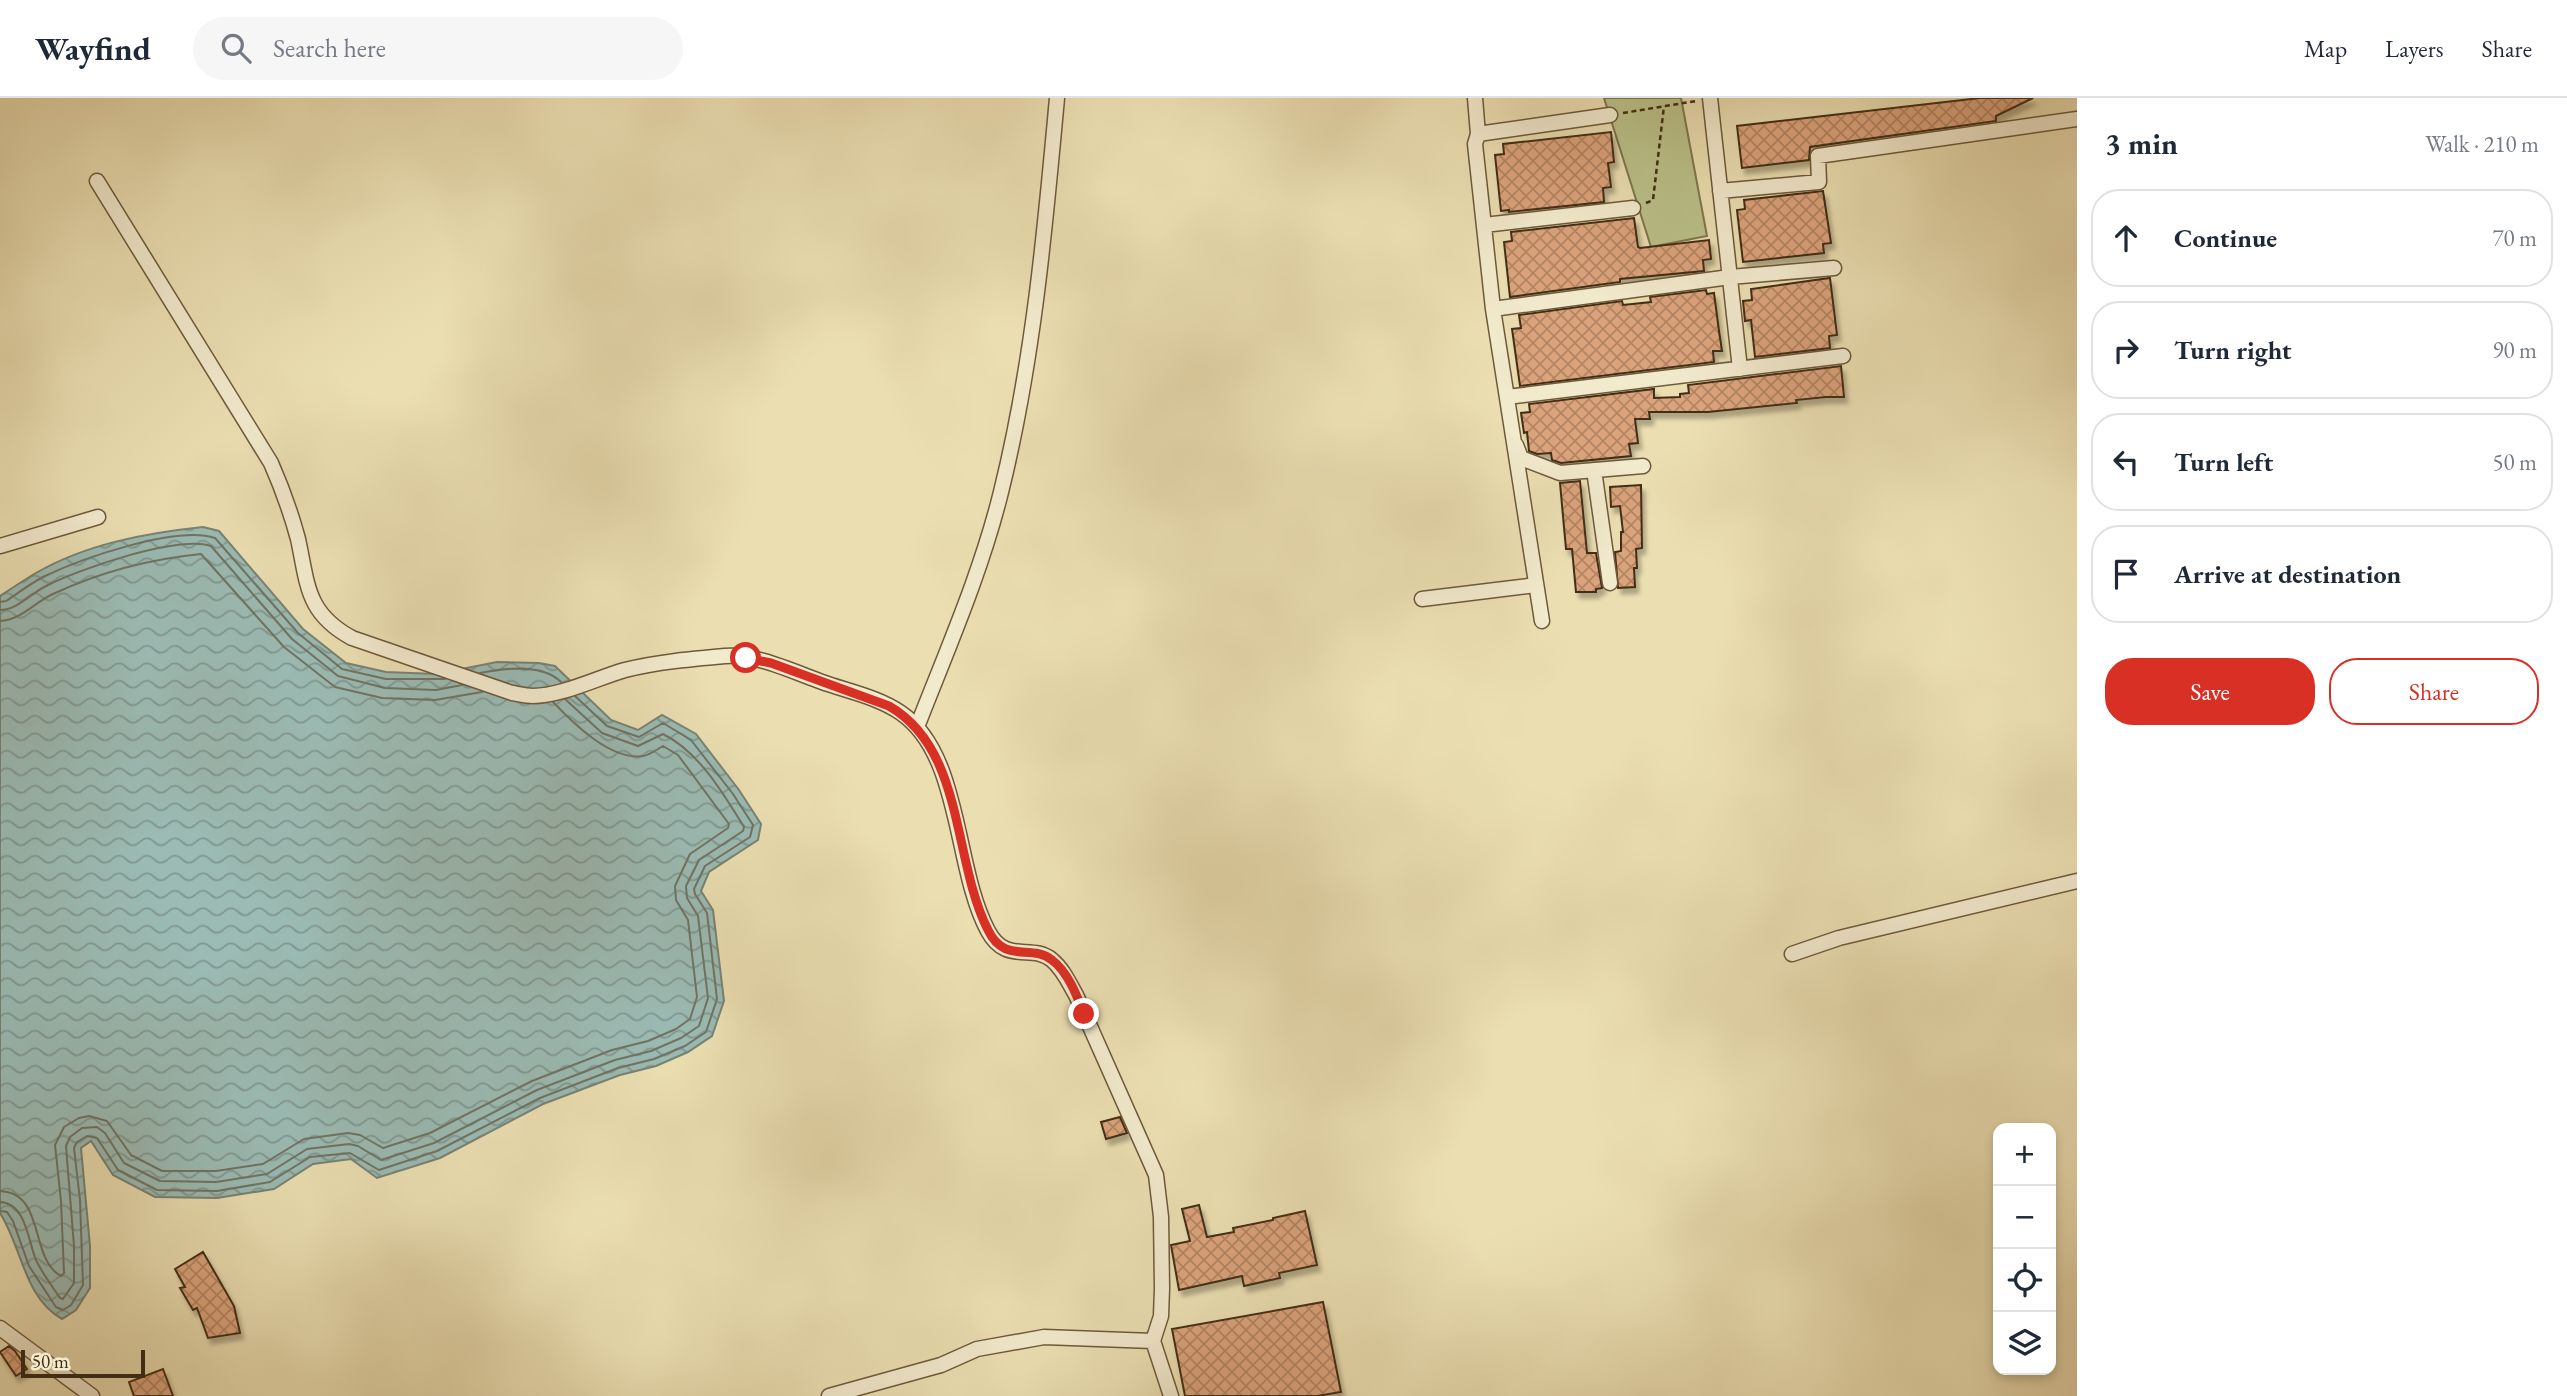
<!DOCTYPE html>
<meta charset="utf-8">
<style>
:root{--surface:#fff;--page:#f6f6f7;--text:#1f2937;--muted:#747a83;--line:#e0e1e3;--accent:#d93025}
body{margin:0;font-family:"EB Garamond",serif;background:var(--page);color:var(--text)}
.controls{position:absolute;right:21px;bottom:21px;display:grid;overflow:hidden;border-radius:14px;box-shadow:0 4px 10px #0003}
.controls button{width:63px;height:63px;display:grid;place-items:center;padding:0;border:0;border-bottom:2px solid var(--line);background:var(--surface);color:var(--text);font:35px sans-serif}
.scale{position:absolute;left:21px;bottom:18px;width:124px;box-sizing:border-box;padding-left:7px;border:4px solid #432e13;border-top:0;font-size:19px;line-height:24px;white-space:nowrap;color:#432e13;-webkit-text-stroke:5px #f2eacd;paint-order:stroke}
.stop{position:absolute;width:21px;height:21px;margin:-16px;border:5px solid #d93025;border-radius:50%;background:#fff}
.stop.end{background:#d93025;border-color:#fff;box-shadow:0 2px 7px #0008}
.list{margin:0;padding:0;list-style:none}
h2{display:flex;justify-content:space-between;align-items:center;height:91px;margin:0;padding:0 28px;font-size:30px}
h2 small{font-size:23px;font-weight:400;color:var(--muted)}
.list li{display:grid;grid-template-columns:46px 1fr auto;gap:21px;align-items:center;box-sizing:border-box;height:98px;margin:0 14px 14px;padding:0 14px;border:2px solid var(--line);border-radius:28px}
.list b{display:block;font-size:26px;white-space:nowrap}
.list em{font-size:23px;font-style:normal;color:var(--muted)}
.actions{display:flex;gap:14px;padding:21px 28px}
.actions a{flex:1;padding:16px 0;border:2px solid var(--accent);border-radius:28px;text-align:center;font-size:24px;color:var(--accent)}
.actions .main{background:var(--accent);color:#fff}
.icon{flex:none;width:38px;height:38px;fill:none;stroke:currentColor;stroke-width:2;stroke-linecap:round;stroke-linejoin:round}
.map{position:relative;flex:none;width:2077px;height:1298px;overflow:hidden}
header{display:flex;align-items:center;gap:42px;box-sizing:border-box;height:98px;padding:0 35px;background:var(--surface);border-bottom:2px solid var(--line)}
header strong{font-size:33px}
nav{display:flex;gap:38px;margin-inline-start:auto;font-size:24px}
.search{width:490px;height:63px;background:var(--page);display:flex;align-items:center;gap:18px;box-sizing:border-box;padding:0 24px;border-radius:38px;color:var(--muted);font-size:26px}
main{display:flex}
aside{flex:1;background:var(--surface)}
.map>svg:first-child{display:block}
.park{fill:#bbc18a;stroke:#7f784e;stroke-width:2}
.water{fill:url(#water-waves);stroke:#788374;stroke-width:2}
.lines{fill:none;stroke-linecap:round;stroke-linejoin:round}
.shore{stroke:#6f7464;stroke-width:2}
.building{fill:url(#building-cross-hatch);stroke:#432e13;stroke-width:2;filter:url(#shadow)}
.minor-casing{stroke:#6d5a3b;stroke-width:17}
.path{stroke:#432e13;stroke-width:2.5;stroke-dasharray:5 3.5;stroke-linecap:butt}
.minor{stroke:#f2eacd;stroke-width:14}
.route{stroke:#d93025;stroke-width:9}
</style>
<header>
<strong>Wayfind</strong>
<div class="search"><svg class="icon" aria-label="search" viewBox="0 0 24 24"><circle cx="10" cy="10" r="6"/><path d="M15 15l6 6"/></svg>Search here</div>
<nav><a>Map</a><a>Layers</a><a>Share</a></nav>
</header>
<main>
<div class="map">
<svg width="2077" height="1298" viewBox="0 0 2077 1298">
<defs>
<pattern id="water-waves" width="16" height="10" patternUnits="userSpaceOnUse" patternTransform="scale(1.75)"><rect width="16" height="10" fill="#9bbbb4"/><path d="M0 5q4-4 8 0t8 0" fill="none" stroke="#809891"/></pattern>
<pattern id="building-cross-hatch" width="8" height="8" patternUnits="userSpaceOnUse" patternTransform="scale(1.75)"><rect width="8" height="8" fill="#dba37b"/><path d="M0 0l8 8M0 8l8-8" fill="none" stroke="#b38564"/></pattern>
<filter id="shadow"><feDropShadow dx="3.5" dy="6" stdDeviation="2" flood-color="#0004"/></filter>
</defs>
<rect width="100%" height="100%" fill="#ebdfb2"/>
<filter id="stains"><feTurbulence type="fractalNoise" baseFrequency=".00286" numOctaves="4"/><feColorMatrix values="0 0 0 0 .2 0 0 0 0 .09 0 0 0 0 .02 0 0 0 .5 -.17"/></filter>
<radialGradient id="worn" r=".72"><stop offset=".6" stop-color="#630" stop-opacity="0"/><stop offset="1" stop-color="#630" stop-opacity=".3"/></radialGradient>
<path class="park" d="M1604 0H1681L1707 138 1651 149Z"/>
<path class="water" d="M203 429 219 433 303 531 346 565 386 574 436 576 497 564 539 565 555 568 611 622 638 632 662 617 696 636 739 692 761 726 758 742 709 774 701 793 713 812 724 903 712 938 688 954 656 968 620 977 543 1006 440 1060 377 1080 351 1061 313 1066 274 1091 217 1100 155 1099 113 1077 91 1043 81 1050 90 1148V1190L76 1212 62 1221C24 1200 22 1149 0 1115V498C12 490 24 482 36 475 86 446 146 435 203 429Z"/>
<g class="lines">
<path class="shore" d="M0 504 6 503C18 495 30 486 43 479 80 461 176 427 215 440L298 535 342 571 386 581H445
M0 512C18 512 32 494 48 487 80 471 177 437 211 448L292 541 338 578 385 590 436 592 462 587
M0 523C21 522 35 504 53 496 100 474 150 461 201 456L284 549 335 589 382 600 435 602 482 594
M480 575C505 570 542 565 561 584
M0 1093C46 1095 29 1161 61 1178L64 1175 61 1103 55 1047 64 1029 79 1020 89 1018 107 1023 131 1057 162 1073H216L263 1066 304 1041 348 1035 360 1037 383 1050 430 1035 532 983 612 952 648 943 676 931 690 921 697 899 688 822 676 802 675 788 690 756 728 730 729 726 678 657 663 648C656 652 650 657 643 658 611 663 573 625 553 604
M0 1104C26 1105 28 1143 36 1162 42 1175 52 1188 60 1200L63 1201 74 1185V1148L66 1048 70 1039 82 1030 97 1029 105 1035 124 1065 160 1083 216 1084 267 1076 307 1051 349 1046 358 1048 381 1062 434 1045 537 992 615 962 651 953 681 940 699 928 708 900 698 818 687 800 686 788 699 762 743 733 744 729C723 695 699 654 663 636L638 648 602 635 565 601
M0 1113 7 1114 13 1123 29 1168 56 1209 63 1212 71 1207 83 1187 80 1102 74 1050 77 1044 87 1038 97 1040 118 1072 157 1092 217 1093 270 1084 310 1059 350 1055 379 1072 437 1053 540 1000 618 970 654 961 685 948 706 934 717 901 707 815 695 796 694 791 705 768 750 739 753 727 733 696 691 642 663 625 639 639 607 628 575 598"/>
</g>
<path class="building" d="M1980 0H2033L1996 18V23L1810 49 1809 62 1742 70 1737 28Z
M1611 34 1614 64 1608 65 1611 89 1603 90 1604 104 1509 114V112L1501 113 1495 57 1504 56 1503 46Z
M1823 93 1831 145 1823 146 1824 155 1743 164 1737 112 1745 111 1744 102Z
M1634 120 1638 149 1640 150 1709 142 1711 161 1703 162 1704 173 1620 181V184L1510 199 1504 144 1512 143 1511 134Z
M1830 180 1837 237 1829 238 1830 250 1755 259 1751 222 1745 223 1743 203 1752 202 1751 191Z
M1706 192 1707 196 1714 195 1719 233 1722 253H1713L1714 264 1520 288 1512 231 1521 230 1519 217 1622 203 1623 207 1651 204 1650 199Z
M1841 268 1844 299H1826L1796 302 1797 305 1708 314H1649L1650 321H1635L1638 345 1629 346 1631 358 1561 365 1552 362 1551 355 1537 356 1529 353 1527 334 1524 335 1521 315 1530 314 1529 306 1654 291V300L1680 299V296L1689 295 1688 287Z
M1580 383 1587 455H1596L1602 490 1596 491V494H1576L1572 451H1566L1560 385Z
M1641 387 1642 450 1636 451 1637 470H1634L1635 489 1618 490 1615 454 1621 453V434H1623L1620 408 1611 409 1610 389Z
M1120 1019 1127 1035 1106 1041 1101 1024Z
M1199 1107 1207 1139 1234 1134 1233 1130 1273 1122V1120L1305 1113 1317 1167 1279 1175 1280 1180 1244 1188 1242 1178 1179 1192 1171 1147 1190 1143 1182 1111Z
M203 1154 234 1208 240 1235 208 1240 197 1210 193 1212 180 1190 185 1189 175 1171Z
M1323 1204 1341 1294 1317 1298H1185L1172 1231Z
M9 1248 15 1253 27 1271 16 1278 0 1254Z
M163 1271 173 1298H134L129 1284Z"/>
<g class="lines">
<defs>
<path id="minor" d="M1475 0 1478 36 1475 46 1493 211 1542 523
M1710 0 1740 271
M1478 36 1610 17
M97 83 271 365C282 390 291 415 298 441 308 487 306 515 352 540L512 595C518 596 526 598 533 598 561 598 597 580 625 572 657 564 691 561 725 558 754 555 794 574 822 584 847 593 878 599 901 615 962 657 954 770 988 833 1006 867 1032 845 1052 862 1063 871 1069 885 1076 897L1156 1077 1161 1119 1162 1190 1161 1218 1153 1243
M1720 93 1819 84 1818 58 2077 21
M1484 127 1633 110
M1493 211 1730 179 1834 170
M1507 299 1843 258
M1516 347 1521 360 1560 375 1643 368
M1594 372 1610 485
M0 448 98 419
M1422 501 1536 487
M917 629C947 552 981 475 1001 394 1033 265 1045 132 1057 0
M1792 856 1839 840 2077 783
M0 1230 92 1298
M829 1298 941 1267 977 1251 1044 1239 1153 1243 1171 1298"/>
</defs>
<use href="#minor" class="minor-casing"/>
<path class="path" d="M1623 15 1696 3
M1646 105 1653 102 1664 8"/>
<use href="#minor" class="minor"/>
</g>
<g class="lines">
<path class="route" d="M746 560 771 565 889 608C965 652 952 761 988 832 1005 867 1031 845 1052 862 1068 874 1077 898 1084 916"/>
</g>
<rect width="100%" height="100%" filter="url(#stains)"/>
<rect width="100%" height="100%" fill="url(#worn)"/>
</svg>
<div class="controls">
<button>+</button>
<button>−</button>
<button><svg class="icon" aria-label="locate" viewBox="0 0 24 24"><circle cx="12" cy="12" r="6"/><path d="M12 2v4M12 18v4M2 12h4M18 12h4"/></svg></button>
<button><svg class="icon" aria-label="layers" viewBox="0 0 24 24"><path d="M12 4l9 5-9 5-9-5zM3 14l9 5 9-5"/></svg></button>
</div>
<div class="scale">50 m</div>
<div class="stop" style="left:746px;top:560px"></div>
<div class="stop end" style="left:1084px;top:916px"></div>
</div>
<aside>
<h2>3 min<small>Walk · 210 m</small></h2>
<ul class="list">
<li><svg class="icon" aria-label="ahead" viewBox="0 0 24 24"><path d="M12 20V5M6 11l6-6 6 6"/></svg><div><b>Continue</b></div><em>70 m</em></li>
<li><svg class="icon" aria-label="right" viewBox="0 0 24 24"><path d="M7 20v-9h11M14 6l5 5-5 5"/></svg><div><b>Turn right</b></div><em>90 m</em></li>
<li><svg class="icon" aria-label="left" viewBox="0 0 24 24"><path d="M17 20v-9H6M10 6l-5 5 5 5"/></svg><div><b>Turn left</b></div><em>50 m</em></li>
<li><svg class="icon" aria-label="arrive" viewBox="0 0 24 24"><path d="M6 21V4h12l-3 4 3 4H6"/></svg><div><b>Arrive at destination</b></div></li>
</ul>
<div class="actions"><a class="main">Save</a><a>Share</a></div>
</aside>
</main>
